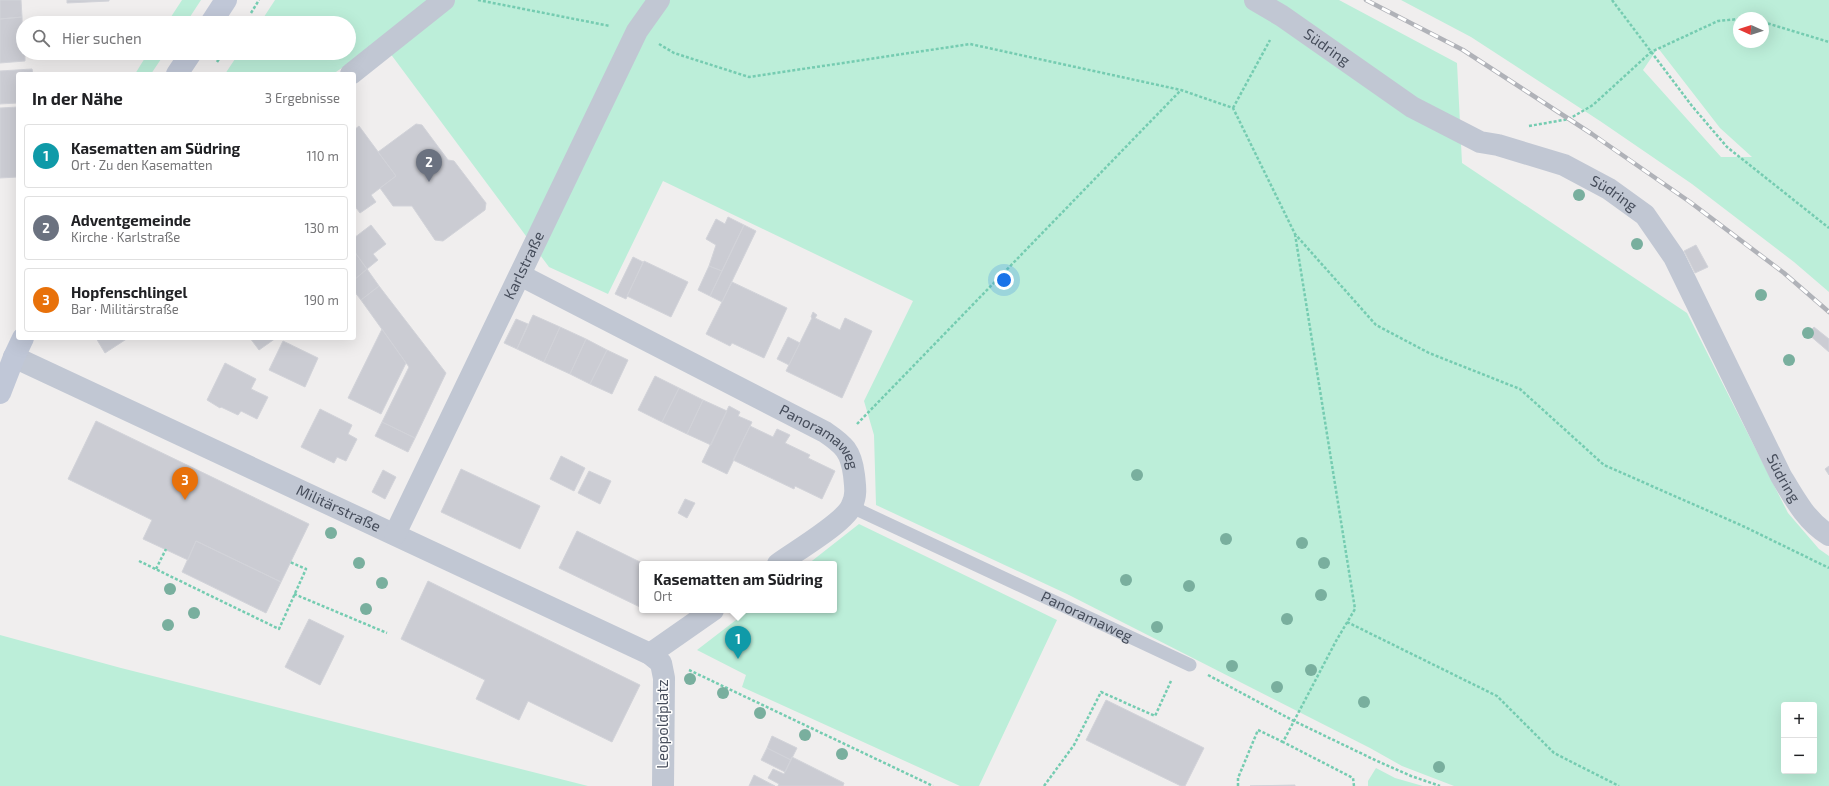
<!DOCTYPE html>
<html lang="de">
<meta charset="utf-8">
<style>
:root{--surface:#fff;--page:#f2f2f2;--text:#202124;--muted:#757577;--line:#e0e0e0;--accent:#1a73e8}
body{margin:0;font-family:"Exo 2",sans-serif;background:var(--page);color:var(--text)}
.controls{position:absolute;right:12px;bottom:12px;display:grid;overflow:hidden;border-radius:4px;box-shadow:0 4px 16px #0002}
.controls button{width:36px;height:36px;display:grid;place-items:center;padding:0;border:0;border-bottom:1px solid var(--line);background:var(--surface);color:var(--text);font:20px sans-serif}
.compass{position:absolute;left:1733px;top:12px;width:36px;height:36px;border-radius:50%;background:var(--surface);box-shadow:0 4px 16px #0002;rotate:273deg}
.you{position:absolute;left:1004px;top:280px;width:14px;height:14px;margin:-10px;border:3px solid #fff;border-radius:50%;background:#1a73e8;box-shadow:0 0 0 6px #1a73e833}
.badge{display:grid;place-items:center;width:26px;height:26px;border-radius:50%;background:var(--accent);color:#fff;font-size:13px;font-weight:700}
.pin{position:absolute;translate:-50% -33px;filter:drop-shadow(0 1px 2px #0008)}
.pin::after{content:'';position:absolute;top:21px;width:14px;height:12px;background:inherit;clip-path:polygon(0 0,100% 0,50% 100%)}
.popup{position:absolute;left:639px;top:561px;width:198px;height:52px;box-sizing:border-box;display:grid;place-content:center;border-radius:4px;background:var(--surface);filter:drop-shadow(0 1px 3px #0005);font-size:13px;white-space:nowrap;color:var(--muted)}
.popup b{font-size:15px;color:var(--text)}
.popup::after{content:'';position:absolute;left:50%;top:100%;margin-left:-8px;border:8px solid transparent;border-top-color:var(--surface)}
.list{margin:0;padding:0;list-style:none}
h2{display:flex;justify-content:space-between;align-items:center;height:52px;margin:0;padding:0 16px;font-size:17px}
h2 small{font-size:13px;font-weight:400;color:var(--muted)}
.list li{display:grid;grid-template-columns:26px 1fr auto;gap:12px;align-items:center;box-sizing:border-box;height:64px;margin:0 8px 8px;padding:0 8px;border:1px solid var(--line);border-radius:4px}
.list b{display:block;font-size:15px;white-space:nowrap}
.list p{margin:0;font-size:13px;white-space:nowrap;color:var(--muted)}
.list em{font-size:13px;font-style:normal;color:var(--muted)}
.icon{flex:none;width:22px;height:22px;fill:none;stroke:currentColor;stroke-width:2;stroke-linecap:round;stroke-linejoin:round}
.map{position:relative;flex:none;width:1829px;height:786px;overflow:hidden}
.search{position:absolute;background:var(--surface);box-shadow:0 4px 16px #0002;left:16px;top:16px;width:340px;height:44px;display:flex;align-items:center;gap:10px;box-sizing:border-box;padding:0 14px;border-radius:22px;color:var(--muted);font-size:15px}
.panel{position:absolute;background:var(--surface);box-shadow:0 4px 16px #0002;left:16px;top:72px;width:340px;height:268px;border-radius:4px}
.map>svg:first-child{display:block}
.green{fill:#bceed9;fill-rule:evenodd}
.building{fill:#cbccd3;stroke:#d2d3d9}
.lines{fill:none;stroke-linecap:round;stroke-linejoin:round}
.path{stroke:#75ccb1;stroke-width:2.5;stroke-dasharray:3 2;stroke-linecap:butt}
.service{stroke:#c1c7d3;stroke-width:13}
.minor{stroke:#c1c7d3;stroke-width:22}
.secondary{stroke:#c0c7d7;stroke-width:22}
.rail-casing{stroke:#b0b2b8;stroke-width:4.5}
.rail{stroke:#fff;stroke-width:3;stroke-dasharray:9;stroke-linecap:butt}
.tree{fill:#79af9e}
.labels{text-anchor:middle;stroke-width:3;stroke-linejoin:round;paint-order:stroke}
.street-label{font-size:15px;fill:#464d5b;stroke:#fff}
</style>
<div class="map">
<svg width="1829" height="786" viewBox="0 0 1829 786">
<rect width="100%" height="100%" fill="#f0eeee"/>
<path class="green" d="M182 0H201L186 23H167Z
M275 0H1339L1457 63 1462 163 1687 313 1788 513 1819 549 1829 556V786H1454L1402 766 1370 748 1067 594 876 505 874 435 864 401 913 301 663 181 608 294 549 267 381 41 333 74H225L239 53H349V23H260ZM1784 705H1814V771H1784Z
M1401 0H1829V292L1794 262 1692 184 1600 121 1471 37ZM1739 18H1763V42H1739ZM1658 48 1720 128 1752 157H1721L1643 70Z
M148 53H165L151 74H135Z
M859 524 1057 620 979 786H960L742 687 746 675 697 650 749 610H834V564H808Z
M0 635 121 668 588 786H0Z
M1376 768 1395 778 1423 786H1368V781Z"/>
<path class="building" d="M0 0H21L22 17 0 19Z
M67 0H109V1L67 3Z
M22 17 23 53H25V61L0 63V19Z
M32 69 33 74H18V103L0 104V71Z
M18 107V177L0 178V108Z
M416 124 422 125 448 160 454 161 486 203 485 210 443 241 435 240 412 206H393L380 188 396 176 378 152Z
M359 126 396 176 371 195 376 202 360 213 354 205V130Z
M728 217 744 225 722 271 709 266 716 245 706 239 716 219 725 224Z
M371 225 386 244 373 254 378 260 367 269 354 251V238Z
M744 225 756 231 722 302 710 296Z
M1696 245 1708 267 1695 273 1684 251Z
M354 251 367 269 354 280Z
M633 257 643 262 626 299 615 294Z
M644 261 688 282 671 317 627 296Z
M709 266 722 271 710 296 698 290Z
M367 269 379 286 361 300 354 291V280Z
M732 282 787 308 764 358 732 343 730 346 706 334Z
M379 286 446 373 415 438 382 422 409 367 361 300Z
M813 312 817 315 815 318 840 330 845 318 872 331 842 398 786 371 812 318 811 317Z
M533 315 560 327 544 362 517 349Z
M516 319 528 324 517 349 504 343Z
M560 327 586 339 570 374 544 362Z
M1814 327 1829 339V352L1808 334Z
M382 329 406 363 381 414 348 398Z
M788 337 800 343 789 365 777 359Z
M96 338H128L105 353Z
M250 338H276L259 350Z
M586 339 607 350 590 384 570 374Z
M283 341 318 358 305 387 269 370Z
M607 350 628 360 612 394 590 384Z
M225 363 256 379 251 389 268 397 257 419 241 411 238 415 221 407 220 408 207 400Z
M655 376 679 388 662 422 638 410Z
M679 388 703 400 687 434 662 422Z
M703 400 727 411 711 445 687 434Z
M729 406 740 412 738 416 752 422 727 474 702 462Z
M320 409 352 425 348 434 357 439 346 461 337 457 334 463 301 447Z
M96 421 309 524 281 582 196 541 188 560 143 539 152 520 68 479Z
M382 422 415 438 408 452 375 436Z
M750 426 773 437 777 429 790 435 785 443 810 455 808 458 835 471 822 499 795 486 794 489 733 460Z
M561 456 585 468 574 491 550 479Z
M1829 466V475L1825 469Z
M461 469 540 506 520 549 441 512Z
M383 470 396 477 385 499 372 492Z
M589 471 611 481 600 504 578 493Z
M685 499 695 503 687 518 678 513Z
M577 531 644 564H642V608L559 568Z
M196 541 281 582 266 613 182 572Z
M428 581 640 685 612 742 528 701 519 720 476 699 485 680 401 639Z
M309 619 344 636 320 685 285 667Z
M1106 700 1204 748 1185 786H1181L1086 740Z
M772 736 797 748 791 760 767 748Z
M767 748 791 760 785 772 761 760Z
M792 757 844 783 843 786H778L779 784 768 778 773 769 784 774Z
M754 775 775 786H749Z
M1295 785V786H1250Z"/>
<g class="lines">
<path class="path" d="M478 0 610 26
M1612 0 1692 106 1727 147 1829 228
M251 13 259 0
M1763 22 1829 42
M659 44 674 53 749 77 970 44 1181 90 1233 108 1295 234 1376 325 1429 353 1520 389 1604 465 1745 527 1829 568
M217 62 223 53
M1233 108 1270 40
M1529 126 1569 119 1593 105 1651 52 1718 21 1739 19
M1295 234 1355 609 1336 641 1283 742 1353 778 1354 786
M857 424 1181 90
M139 561 279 629 306 569 290 562
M156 569 166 549
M294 594 387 633
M1347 622 1497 696 1554 753 1619 786
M689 670 933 786
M1208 675 1294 721 1375 760 1411 776 1440 786
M1044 786 1074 745 1101 692 1155 716 1171 681
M1238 786V778L1258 730 1283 742"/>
<path class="service" id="s1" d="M852 507 1190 665"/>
<g class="minor">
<path id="s2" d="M1255 0 1282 16 1412 107 1480 142 1498 145 1564 165 1609 189 1645 215 1674 257 1781 476C1794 498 1807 522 1829 535"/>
<path d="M351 74 444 0"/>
<path id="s3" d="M520 275 825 432C844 445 851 451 854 475 855 485 857 495 852 505 846 522 794 552 778 564"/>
<path id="s4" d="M14 357 650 654 661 663 664 678 663 786"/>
<path id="s5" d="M395 534 637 31 659 0"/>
<path d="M650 654 713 610"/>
</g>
<path class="secondary" d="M211 23 226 0
M177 74 191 53
M0 393 14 357 23 338"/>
<defs>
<path id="rail" d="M1366 0 1463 50 1592 134 1690 202 1784 273 1829 312"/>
</defs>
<use href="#rail" class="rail-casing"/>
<use href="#rail" class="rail"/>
</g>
<g class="tree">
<circle cx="1579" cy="195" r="6"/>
<circle cx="1637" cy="244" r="6"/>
<circle cx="1761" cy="295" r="6"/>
<circle cx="1808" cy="333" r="6"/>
<circle cx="1789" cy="360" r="6"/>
<circle cx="1137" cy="475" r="6"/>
<circle cx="331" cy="533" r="6"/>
<circle cx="1226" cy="539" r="6"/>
<circle cx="1302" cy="543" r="6"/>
<circle cx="359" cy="563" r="6"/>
<circle cx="1324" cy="563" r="6"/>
<circle cx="1126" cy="580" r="6"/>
<circle cx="382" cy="583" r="6"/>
<circle cx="1189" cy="586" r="6"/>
<circle cx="170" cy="589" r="6"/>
<circle cx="1321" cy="595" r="6"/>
<circle cx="366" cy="609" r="6"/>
<circle cx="194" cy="613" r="6"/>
<circle cx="1287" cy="619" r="6"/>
<circle cx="168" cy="625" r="6"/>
<circle cx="1157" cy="627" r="6"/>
<circle cx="1232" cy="666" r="6"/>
<circle cx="1311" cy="670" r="6"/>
<circle cx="690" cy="679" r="6"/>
<circle cx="1277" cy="687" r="6"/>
<circle cx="723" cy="693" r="6"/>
<circle cx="1364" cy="702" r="6"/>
<circle cx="760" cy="713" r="6"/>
<circle cx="805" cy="735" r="6"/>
<circle cx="842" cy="754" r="6"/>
<circle cx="1439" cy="767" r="6"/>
</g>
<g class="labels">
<g class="street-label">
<text dy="5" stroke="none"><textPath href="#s2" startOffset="86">Südring</textPath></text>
<text dy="5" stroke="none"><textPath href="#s2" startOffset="411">Südring</textPath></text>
<text dy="5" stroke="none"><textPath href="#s5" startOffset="298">Karlstraße</textPath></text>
<text dy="5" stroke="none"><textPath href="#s3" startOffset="342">Panoramaweg</textPath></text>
<text dy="5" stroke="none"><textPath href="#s2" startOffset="747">Südring</textPath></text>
<text dy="5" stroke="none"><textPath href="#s4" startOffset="358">Militärstraße</textPath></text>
<text dy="5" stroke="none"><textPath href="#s1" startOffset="259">Panoramaweg</textPath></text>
<text transform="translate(663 724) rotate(-90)" y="5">Leopoldplatz</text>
</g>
</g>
</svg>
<div class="controls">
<button>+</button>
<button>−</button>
</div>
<svg class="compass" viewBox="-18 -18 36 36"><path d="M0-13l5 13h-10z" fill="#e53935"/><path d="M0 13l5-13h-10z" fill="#757577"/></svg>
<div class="you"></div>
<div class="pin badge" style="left:738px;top:659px;background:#0f9aa8">1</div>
<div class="popup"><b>Kasematten am Südring</b>Ort</div>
<div class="pin badge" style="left:429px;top:182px;background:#6b7280">2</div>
<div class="pin badge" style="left:185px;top:500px;background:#e8710a">3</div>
<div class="search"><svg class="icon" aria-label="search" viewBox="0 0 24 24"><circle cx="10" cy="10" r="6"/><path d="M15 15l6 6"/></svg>Hier suchen</div>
<section class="panel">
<h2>In der Nähe<small>3 Ergebnisse</small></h2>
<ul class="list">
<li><span class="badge" style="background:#0f9aa8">1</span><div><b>Kasematten am Südring</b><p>Ort · Zu den Kasematten</p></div><em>110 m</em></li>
<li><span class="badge" style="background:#6b7280">2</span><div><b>Adventgemeinde</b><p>Kirche · Karlstraße</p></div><em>130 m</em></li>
<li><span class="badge" style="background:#e8710a">3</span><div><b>Hopfenschlingel</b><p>Bar · Militärstraße</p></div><em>190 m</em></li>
</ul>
</section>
</div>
